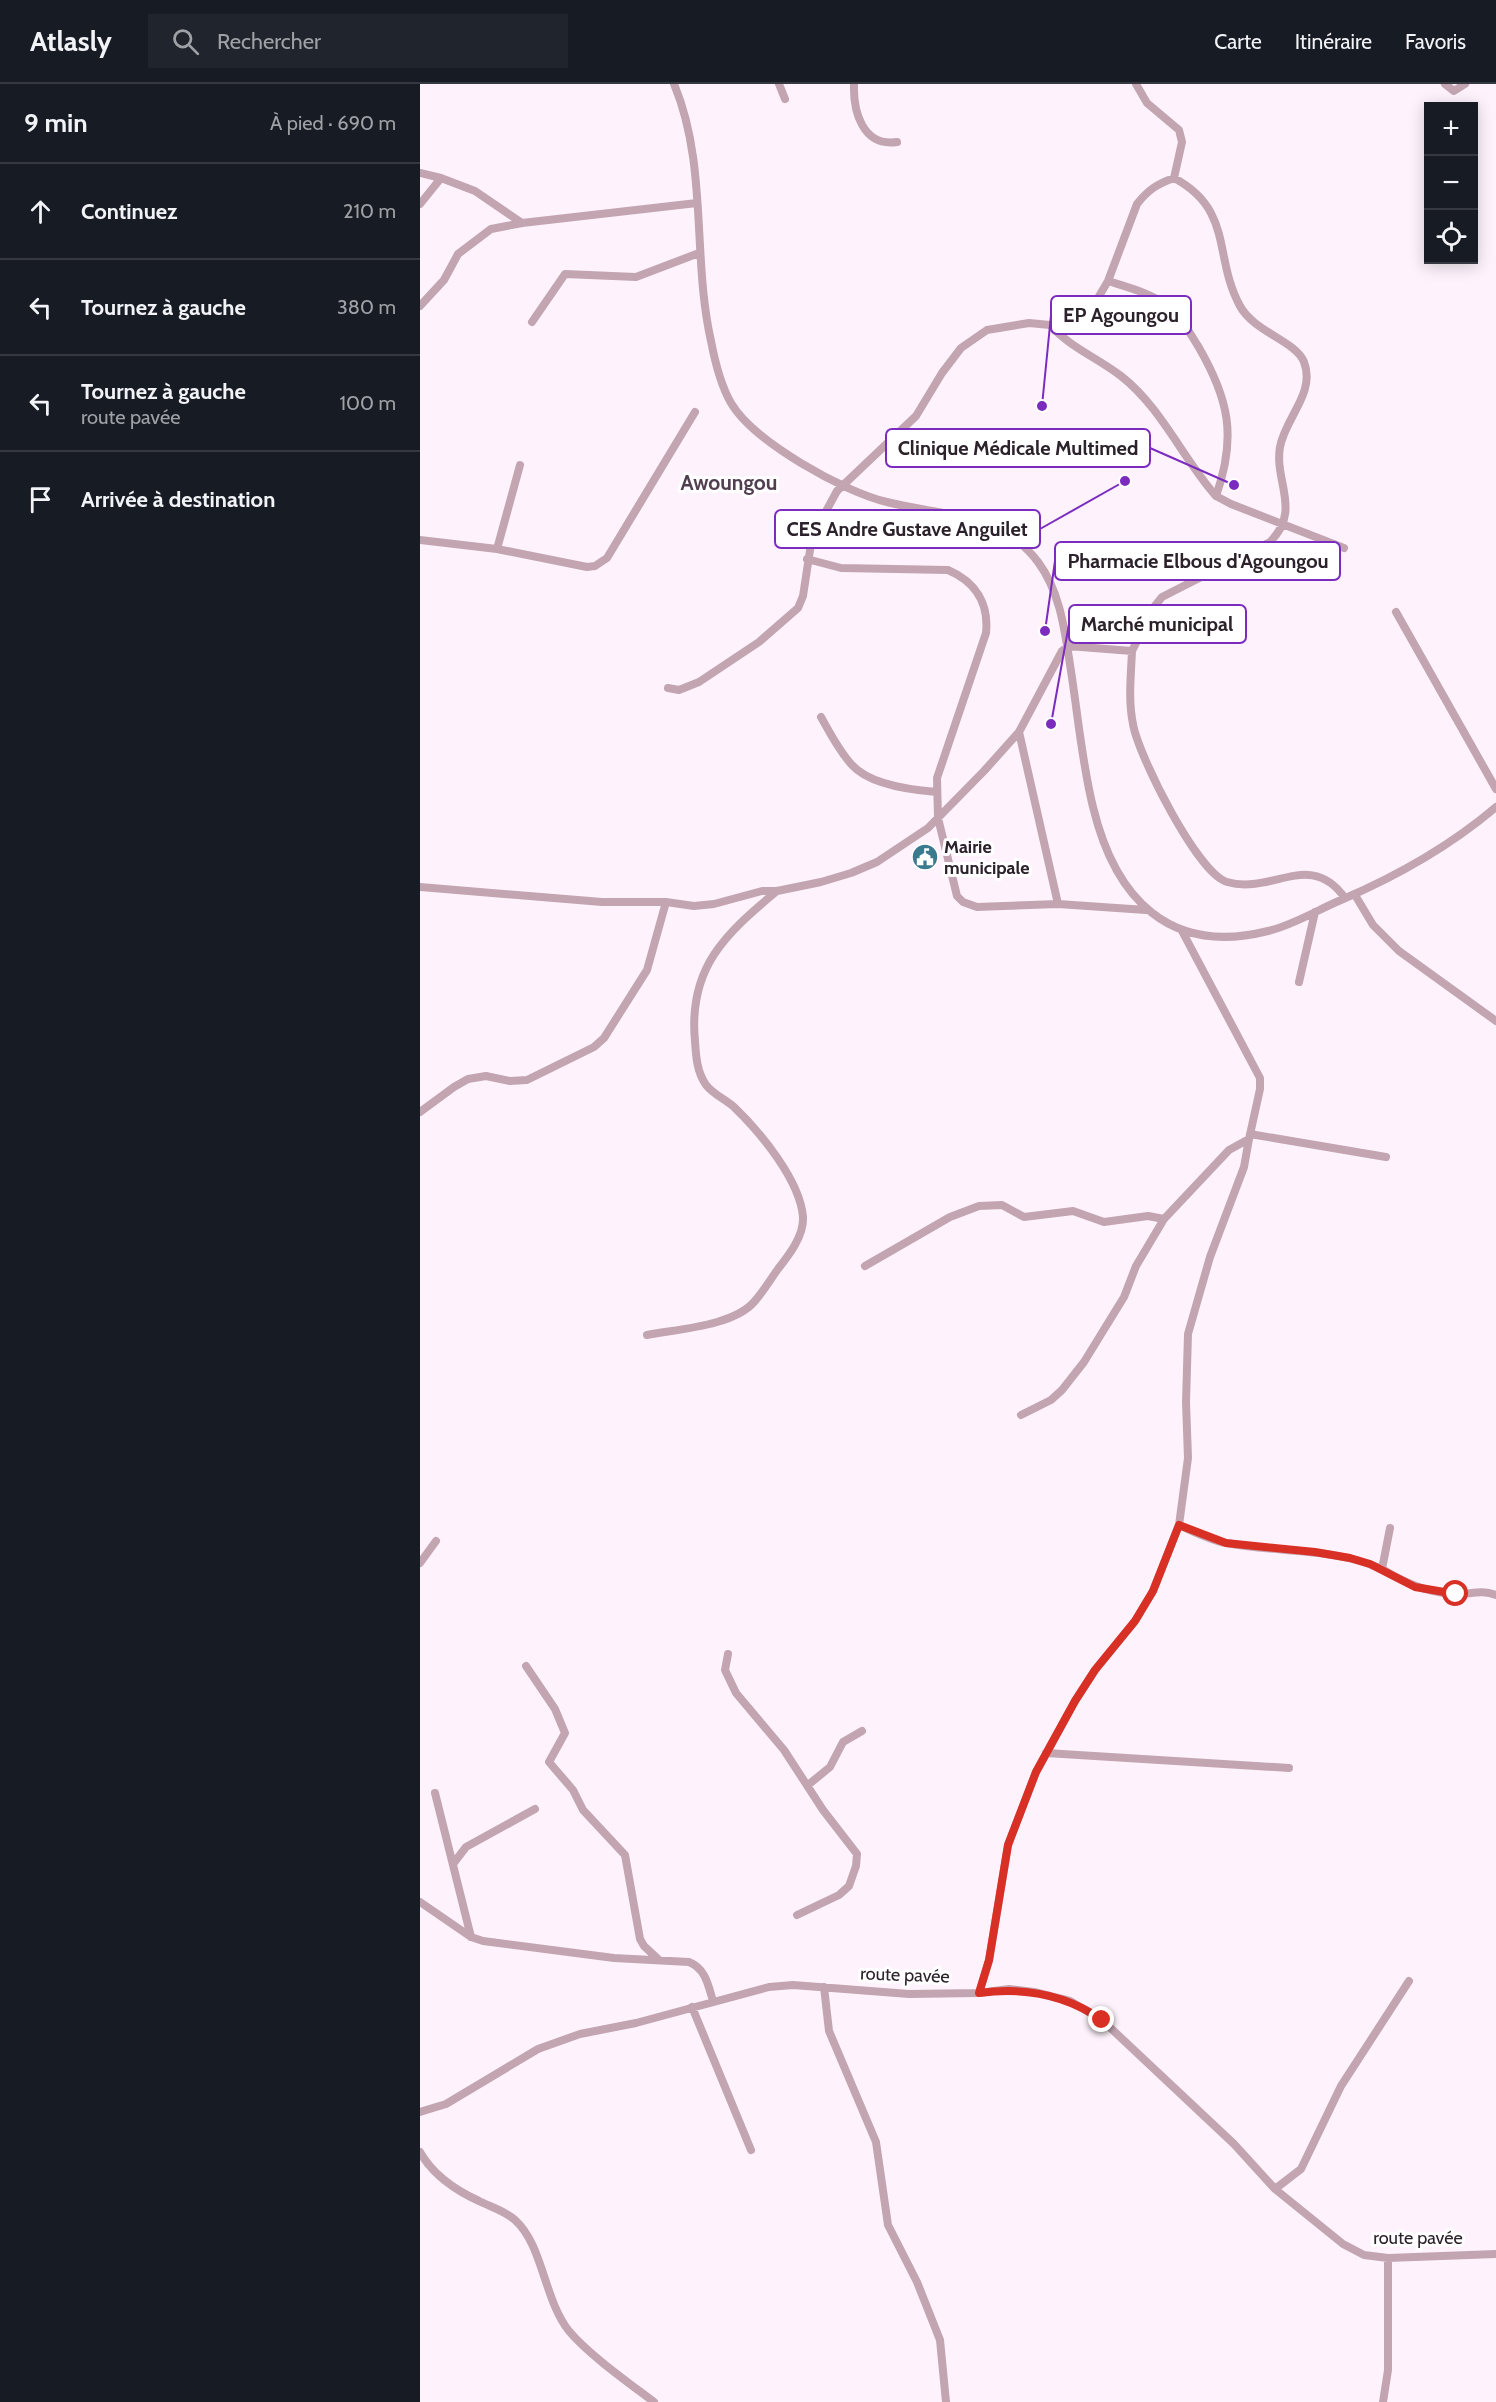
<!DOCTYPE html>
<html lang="fr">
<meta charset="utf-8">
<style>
:root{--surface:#171b24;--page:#20242c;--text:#f1f3f6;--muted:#9ea1a6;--line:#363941}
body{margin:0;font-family:Cabin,sans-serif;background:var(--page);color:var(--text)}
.controls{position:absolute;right:18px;top:18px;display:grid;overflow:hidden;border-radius:0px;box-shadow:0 3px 15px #0003}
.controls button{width:54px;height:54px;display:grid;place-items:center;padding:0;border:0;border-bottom:2px solid var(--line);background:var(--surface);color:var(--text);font:30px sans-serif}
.stop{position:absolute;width:18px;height:18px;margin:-14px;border:4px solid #d93025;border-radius:50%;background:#fff}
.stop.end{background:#d93025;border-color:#fff;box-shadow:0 2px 6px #0008}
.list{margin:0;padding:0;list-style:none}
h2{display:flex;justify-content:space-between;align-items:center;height:78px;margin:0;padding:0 24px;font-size:26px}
h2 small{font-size:20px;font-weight:400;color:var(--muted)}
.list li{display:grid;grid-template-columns:39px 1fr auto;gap:18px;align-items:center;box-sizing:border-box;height:96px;padding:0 24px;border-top:2px solid var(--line)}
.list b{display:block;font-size:22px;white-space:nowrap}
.list p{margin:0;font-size:20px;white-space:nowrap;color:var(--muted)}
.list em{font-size:20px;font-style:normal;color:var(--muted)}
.icon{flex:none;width:33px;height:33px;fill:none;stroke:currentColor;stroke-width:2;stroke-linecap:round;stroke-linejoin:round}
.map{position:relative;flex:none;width:1076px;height:2318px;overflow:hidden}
header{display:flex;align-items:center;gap:36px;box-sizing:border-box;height:84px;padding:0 30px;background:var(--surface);border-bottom:2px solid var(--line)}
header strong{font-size:28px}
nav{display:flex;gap:33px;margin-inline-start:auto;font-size:21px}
.search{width:420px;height:54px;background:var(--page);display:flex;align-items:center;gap:15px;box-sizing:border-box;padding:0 21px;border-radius:0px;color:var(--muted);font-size:22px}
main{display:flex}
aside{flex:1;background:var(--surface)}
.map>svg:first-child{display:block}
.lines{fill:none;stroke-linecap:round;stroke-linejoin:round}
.minor{stroke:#c3a5b2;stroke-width:8}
.route{stroke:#d93025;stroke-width:8}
.labels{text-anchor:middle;stroke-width:6;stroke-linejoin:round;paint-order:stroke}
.poi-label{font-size:18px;font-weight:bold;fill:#2c222b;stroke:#fff;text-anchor:start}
.street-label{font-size:18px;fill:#2c222b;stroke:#fff}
.quarter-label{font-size:21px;font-weight:bold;fill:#523e51;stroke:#fff}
.leader{fill:none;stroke:#7b2cbf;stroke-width:2}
.callout-dot{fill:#7b2cbf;stroke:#fff;stroke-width:2}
.callout{fill:#fff;stroke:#7b2cbf;stroke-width:2}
.callout-label{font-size:20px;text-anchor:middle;font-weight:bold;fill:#2c222b}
</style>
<header>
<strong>Atlasly</strong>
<div class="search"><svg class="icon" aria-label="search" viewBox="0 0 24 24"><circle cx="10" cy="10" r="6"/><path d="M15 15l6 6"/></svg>Rechercher</div>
<nav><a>Carte</a><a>Itinéraire</a><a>Favoris</a></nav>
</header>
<main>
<aside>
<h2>9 min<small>À pied · 690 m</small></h2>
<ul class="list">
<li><svg class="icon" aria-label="ahead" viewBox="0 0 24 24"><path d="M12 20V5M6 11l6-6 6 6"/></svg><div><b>Continuez</b></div><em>210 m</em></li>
<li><svg class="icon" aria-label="left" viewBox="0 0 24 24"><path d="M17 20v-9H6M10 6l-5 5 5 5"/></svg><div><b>Tournez à gauche</b></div><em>380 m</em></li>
<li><svg class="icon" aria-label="left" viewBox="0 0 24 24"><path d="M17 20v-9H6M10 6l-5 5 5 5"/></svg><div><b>Tournez à gauche</b><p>route pavée</p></div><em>100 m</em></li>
<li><svg class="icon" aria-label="arrive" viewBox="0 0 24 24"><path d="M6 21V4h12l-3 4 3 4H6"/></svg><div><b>Arrivée à destination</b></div></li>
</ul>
</aside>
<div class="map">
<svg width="1076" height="2318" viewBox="0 0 1076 2318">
<rect width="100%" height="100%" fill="#fef3fc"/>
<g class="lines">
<path class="minor" d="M254 0C288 81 272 173 291 257 295 278 300 300 311 319 334 358 424 408 467 418 522 432 581 428 618 478 641 509 645 549 651 587 658 632 662 679 673 723 695 814 749 872 848 847 874 841 897 826 921 816 977 792 1029 763 1076 723
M359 0 365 15
M434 0C433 28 443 63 477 58
M716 0 727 19 759 46 762 58 754 94
M1025 0 1034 7 1045 0
M0 89 21 94 55 107 102 139
M0 120 21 94
M688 197C707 203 731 209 748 222 761 232 769 248 778 262 809 315 817 353 796 412L811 420 924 464
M0 222 24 196 38 170 71 145 102 139 277 119
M112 238 145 190 216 193 279 169
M630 241C651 264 678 274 701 292 741 323 763 375 796 412
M0 456 77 465 167 483 175 482 187 474 275 328
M77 465 100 381
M387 475 421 484 528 486C556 498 569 520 566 549L517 694 518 734 537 812 543 818 557 823 638 820 726 826
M976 528 1076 705
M712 567C711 591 708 616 713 640 718 671 778 790 807 798 853 811 890 765 925 814
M401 633C410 649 419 667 432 681 450 701 491 706 517 708
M599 648 638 820
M0 803 182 818H246L274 822 294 820 342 807H357L401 798 431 789 457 778 508 744 564 687 599 648 642 567 648 562 712 567 734 523 742 513 850 458C882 426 854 398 860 363 865 334 896 309 884 278 876 257 834 248 820 222 793 173 814 126 754 94 737 100 728 106 717 120L688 197 672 224 658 234 646 239 630 241 609 239 567 246 541 264 522 289 496 332 417 407 392 453 383 512 378 524 339 558 279 598 259 606 248 604
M935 811 953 841 979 867 1076 937
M879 898 895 828
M0 1028 34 1003 48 995 66 992 90 997 107 996 174 963 184 954 227 886 246 818
M830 1050 966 1073
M445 1182 530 1133 559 1122 582 1121 604 1133 653 1127 684 1138 728 1132 744 1135
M227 1251C258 1245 313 1242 334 1218 343 1208 350 1196 358 1185 369 1171 384 1152 383 1133 380 1096 340 1048 314 1023 305 1015 294 1011 286 1001 277 988 276 973 275 957 268 884 305 850 357 807
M601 1331 631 1316 642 1306 664 1278 704 1213 716 1182 744 1135 809 1066 829 1055 840 1005V994L762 847
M759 1441C774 1448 790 1456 806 1459 858 1469 912 1463 962 1485L970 1444
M0 1479 16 1457
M962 1485C985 1499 1006 1508 1033 1510 1049 1511 1061 1505 1076 1511
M308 1570 305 1586 316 1609 364 1666 403 1726 437 1770 436 1782 429 1802 419 1811 377 1831
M106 1582 135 1625 145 1649 129 1678 153 1706 163 1726 205 1771 220 1855 224 1862 239 1876
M626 1669 869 1684
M388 1701 410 1683 423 1658 442 1647
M15 1709 51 1853
M33 1780 46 1763 115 1725
M0 1818 51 1853 63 1857 194 1874 269 1878C286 1885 288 1901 293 1917
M404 1903 409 1947 456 2058 468 2141 497 2198 520 2256 526 2318
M559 1909 569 1877 588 1761 616 1688 655 1617 675 1586 715 1537 733 1507 759 1441 768 1374 766 1318 768 1250 790 1173 824 1083 829 1055
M272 1923 331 2066
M0 2028 26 2020 118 1965 160 1950 216 1939 349 1903 373 1901 489 1910 559 1909 589 1905 614 1908 650 1917 682 1936 814 2060 855 2105 923 2160 944 2171 968 2174 1076 2170
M0 2068C13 2091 35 2106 59 2117 71 2123 85 2127 95 2136 123 2161 124 2216 149 2247 168 2270 209 2299 234 2318
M855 2105 881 2085 921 2002 989 1897
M963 2318 968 2286V2174"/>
</g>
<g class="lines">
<path class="route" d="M682 1936C645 1910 604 1903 559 1909L569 1876 588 1761 616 1688 655 1617 675 1586 715 1537 733 1507 759 1441 806 1459 895 1468 930 1474 950 1480 995 1503 1036 1510"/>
</g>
<defs>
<symbol id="civic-disc" viewBox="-11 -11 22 22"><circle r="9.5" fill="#3b798f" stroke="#fff"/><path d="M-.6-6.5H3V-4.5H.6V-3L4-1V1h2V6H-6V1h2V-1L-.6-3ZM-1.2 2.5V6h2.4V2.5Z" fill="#fff"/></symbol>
</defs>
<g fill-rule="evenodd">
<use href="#civic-disc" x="490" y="758" width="30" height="30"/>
</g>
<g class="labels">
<g class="poi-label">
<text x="524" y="769">Mairie<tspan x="524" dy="21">municipale</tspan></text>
</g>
<g class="street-label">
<text transform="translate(485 1891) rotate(2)" y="6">route pavée</text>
<text x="998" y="2160">route pavée</text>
</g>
<g class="quarter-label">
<text x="309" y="406">Awoungou</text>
</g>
</g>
<path class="leader" d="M622 322L631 231M814 401L730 364M705 397L620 445M625 547L635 477M631 640L649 540"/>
<g class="callout-dot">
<circle cx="622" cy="322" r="6"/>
<circle cx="814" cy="401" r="6"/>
<circle cx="705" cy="397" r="6"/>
<circle cx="625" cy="547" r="6"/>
<circle cx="631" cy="640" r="6"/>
</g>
<g class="callout">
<rect x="631" y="212" width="140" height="38" rx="6"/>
<rect x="466" y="345" width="264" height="38" rx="6"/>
<rect x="355" y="426" width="265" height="38" rx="6"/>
<rect x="635" y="458" width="285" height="38" rx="6"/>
<rect x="649" y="521" width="177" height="38" rx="6"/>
</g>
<g class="callout-label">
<text x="701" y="238">EP Agoungou</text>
<text x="598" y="371">Clinique Médicale Multimed</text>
<text x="487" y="452">CES Andre Gustave Anguilet</text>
<text x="778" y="484">Pharmacie Elbous d'Agoungou</text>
<text x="737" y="547">Marché municipal</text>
</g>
</svg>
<div class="controls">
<button>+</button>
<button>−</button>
<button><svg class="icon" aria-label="locate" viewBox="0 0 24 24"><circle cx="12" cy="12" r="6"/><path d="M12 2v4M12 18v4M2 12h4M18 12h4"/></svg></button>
</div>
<div class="stop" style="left:1036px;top:1510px"></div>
<div class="stop end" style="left:682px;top:1936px"></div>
</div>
</main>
